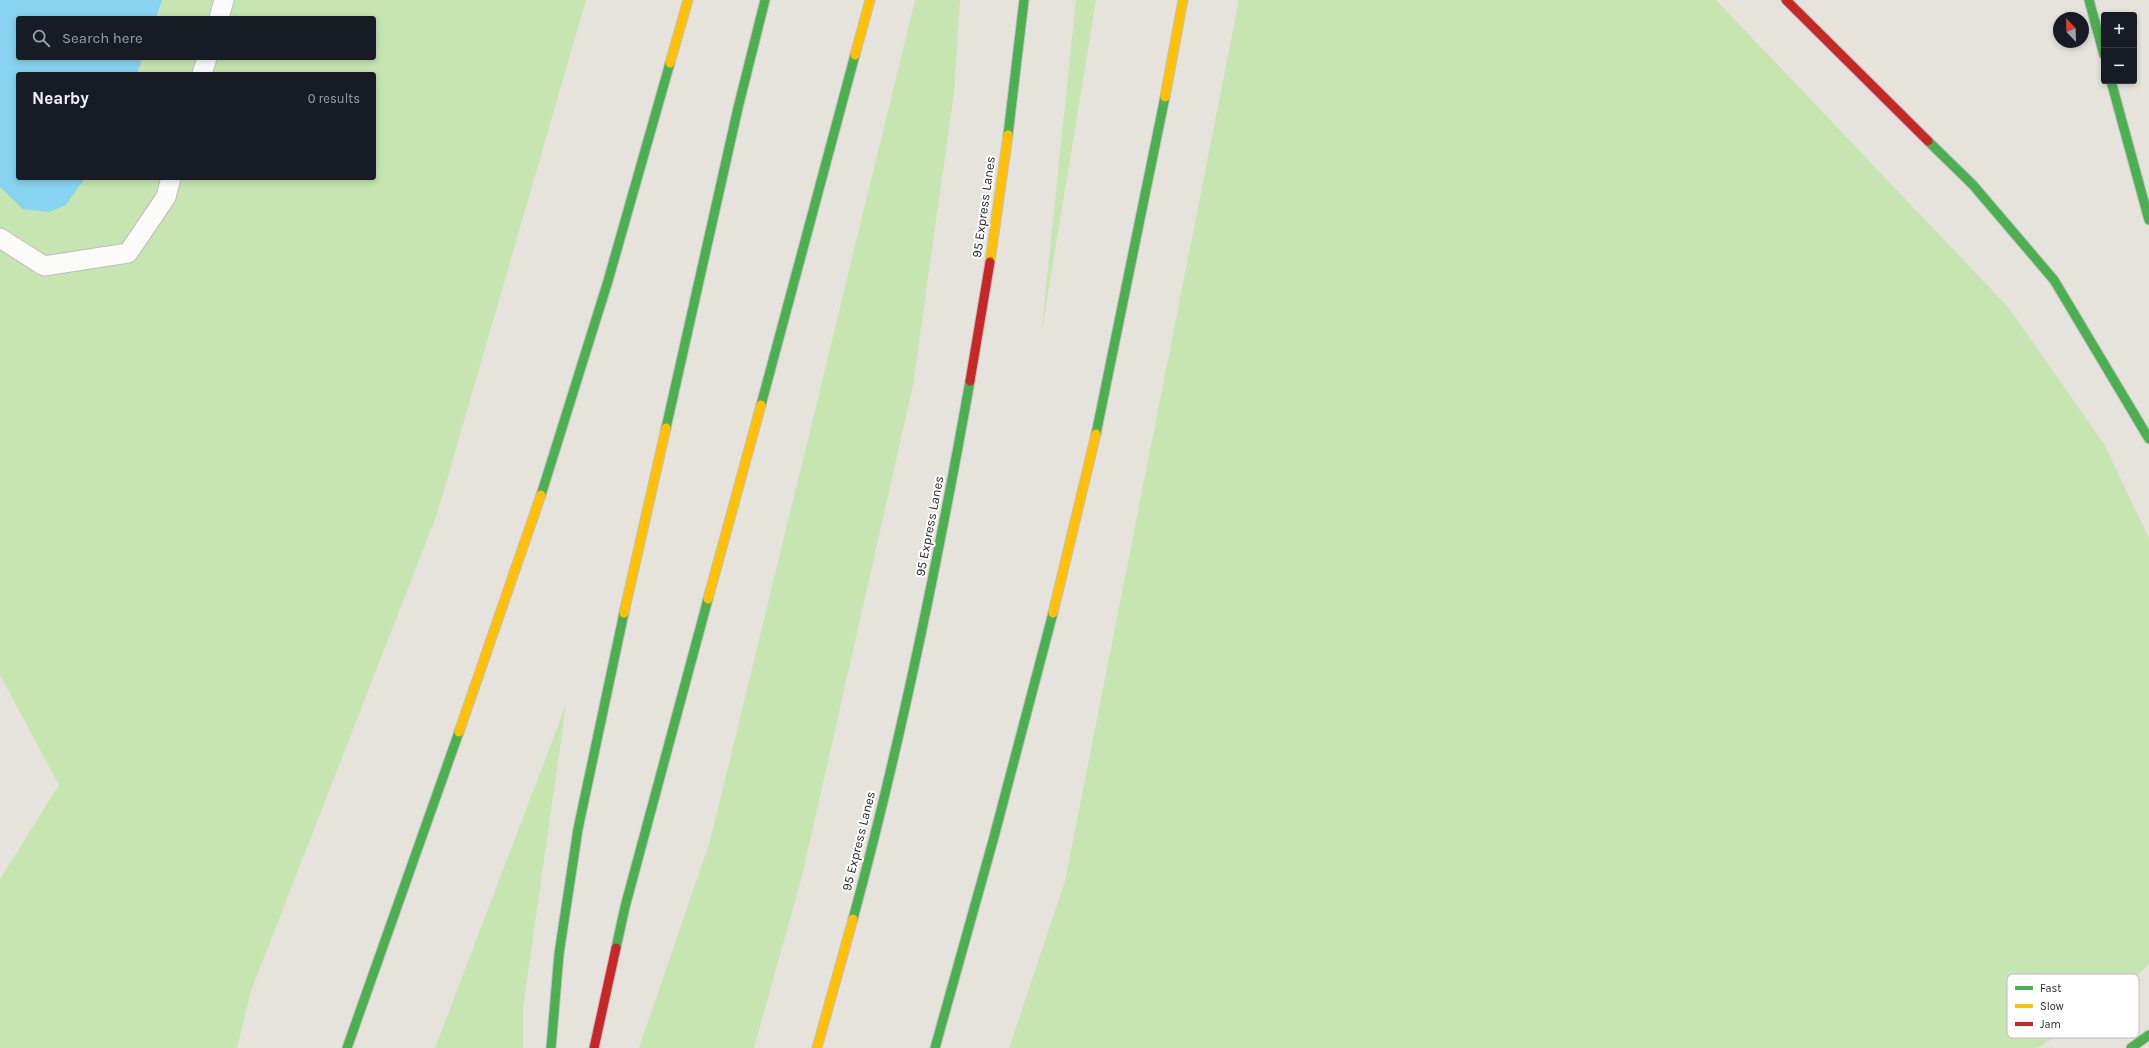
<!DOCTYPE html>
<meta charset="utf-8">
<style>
:root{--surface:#171b24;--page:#20242c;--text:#f1f3f6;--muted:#9ea1a6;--line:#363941}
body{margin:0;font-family:Karla,sans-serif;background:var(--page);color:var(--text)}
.controls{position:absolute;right:12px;top:12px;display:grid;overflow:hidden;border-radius:4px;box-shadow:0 2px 6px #0003}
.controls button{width:36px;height:36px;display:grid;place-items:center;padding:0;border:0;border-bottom:1px solid var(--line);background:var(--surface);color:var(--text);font:20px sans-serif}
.compass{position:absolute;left:2053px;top:12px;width:36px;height:36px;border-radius:50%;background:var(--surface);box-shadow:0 2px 6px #0003;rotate:337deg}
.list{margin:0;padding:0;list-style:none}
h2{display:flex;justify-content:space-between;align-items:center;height:52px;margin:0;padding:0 16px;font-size:17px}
h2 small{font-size:13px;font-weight:400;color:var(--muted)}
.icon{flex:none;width:22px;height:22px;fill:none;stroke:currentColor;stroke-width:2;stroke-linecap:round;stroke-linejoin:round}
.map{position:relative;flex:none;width:2149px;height:1048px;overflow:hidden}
.search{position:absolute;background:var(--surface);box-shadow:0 2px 6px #0003;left:16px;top:16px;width:360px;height:44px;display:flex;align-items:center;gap:10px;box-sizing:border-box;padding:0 14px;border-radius:4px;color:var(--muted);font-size:15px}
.panel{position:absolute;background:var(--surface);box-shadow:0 2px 6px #0003;left:16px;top:72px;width:360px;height:108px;border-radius:4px}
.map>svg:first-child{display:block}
.green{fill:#c6e5b1;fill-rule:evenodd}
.water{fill:#88d3ef}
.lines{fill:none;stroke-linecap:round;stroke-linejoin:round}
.lane-casing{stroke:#bfbebe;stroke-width:21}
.fast-casing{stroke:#c3c1bf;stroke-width:11}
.slow-casing{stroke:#c3c1bf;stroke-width:11}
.jam-casing{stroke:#c3c1bf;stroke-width:11}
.lane{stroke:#fbfbfa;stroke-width:19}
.fast{stroke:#4caf50;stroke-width:9}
.slow{stroke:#ffc107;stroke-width:9}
.jam{stroke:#c62828;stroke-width:9}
.labels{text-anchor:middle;stroke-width:4;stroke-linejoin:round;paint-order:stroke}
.street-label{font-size:13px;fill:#272727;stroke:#fff}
.key{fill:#fff;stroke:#bebebe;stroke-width:1}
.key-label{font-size:11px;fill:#272727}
</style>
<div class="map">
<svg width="2149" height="1048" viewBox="0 0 2149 1048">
<rect width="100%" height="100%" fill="#e6e2dc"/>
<path class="green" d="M0 0H586L437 514 251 991 237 1048H0V879L59 785 0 675ZM18 18H374V58H18ZM18 74H374V178H18Z
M915 0H960L954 92 913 385 802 876 754 1048H639L710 841Z
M1076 0H1096L1041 336Z
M1239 0H1716L2008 307 2104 444 2149 538V964L2105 1006 2037 1048H1009L1065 881Z
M566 705 523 1008V1048H435Z"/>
<path class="water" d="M0 0H162L156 18H18V58H142L137 74H18V178H85L66 205 49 212 23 209 0 187Z"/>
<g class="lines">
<defs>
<path id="lane" d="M219 18 224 0
M202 74 207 58
M0 238 44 266 128 253 166 197 171 178"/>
<path id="fast" d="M2089 0 2104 55
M2111 81 2149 220
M1008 135 1024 0
M1928 141 1973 185 2054 280 2149 439
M761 405 855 55
M666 428 738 108 765 0
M1096 434 1165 97
M541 495 608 281 670 63
M853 919C901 742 938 561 970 381
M616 948 625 907 708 599
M347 1048 459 732
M551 1048 559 954 578 829 624 613
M935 1048 994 837 1053 613
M2131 1048 2149 1035"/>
<path id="slow" d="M855 55 870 0
M670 63 688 0
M1165 97 1183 0
M990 262 1008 135
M708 599 761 405
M624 613 666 428
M1053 613 1096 434
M459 732 541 495
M817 1048 853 919"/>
<path id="jam" d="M1786 0 1928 141
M970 381 990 262
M594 1048 616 948"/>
</defs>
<use href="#lane" class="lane-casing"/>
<use href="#fast" class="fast-casing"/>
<use href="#slow" class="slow-casing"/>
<use href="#jam" class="jam-casing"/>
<use href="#lane" class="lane"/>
<use href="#fast" class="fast"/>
<use href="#slow" class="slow"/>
<use href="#jam" class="jam"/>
</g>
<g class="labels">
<g class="street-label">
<text transform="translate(983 207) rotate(-82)" y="5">95 Express Lanes</text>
<text transform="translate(929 526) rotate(-79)" y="5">95 Express Lanes</text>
<text transform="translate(858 841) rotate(-76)" y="5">95 Express Lanes</text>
</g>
</g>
<rect x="2007" y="974" width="132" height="64" rx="6" class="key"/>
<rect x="2015" y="986" width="18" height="4" fill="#4caf50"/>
<rect x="2015" y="1004" width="18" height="4" fill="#ffc107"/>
<rect x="2015" y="1022" width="18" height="4" fill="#c62828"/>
<g class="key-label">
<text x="2040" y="992">Fast</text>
<text x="2040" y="1010">Slow</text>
<text x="2040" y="1028">Jam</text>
</g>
</svg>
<div class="controls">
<button>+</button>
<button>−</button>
</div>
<svg class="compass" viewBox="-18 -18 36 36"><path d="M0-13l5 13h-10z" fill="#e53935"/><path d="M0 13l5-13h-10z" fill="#9ea1a6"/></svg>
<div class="search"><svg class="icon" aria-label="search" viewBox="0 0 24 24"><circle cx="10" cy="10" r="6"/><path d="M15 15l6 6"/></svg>Search here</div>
<section class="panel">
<h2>Nearby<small>0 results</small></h2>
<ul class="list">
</ul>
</section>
</div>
